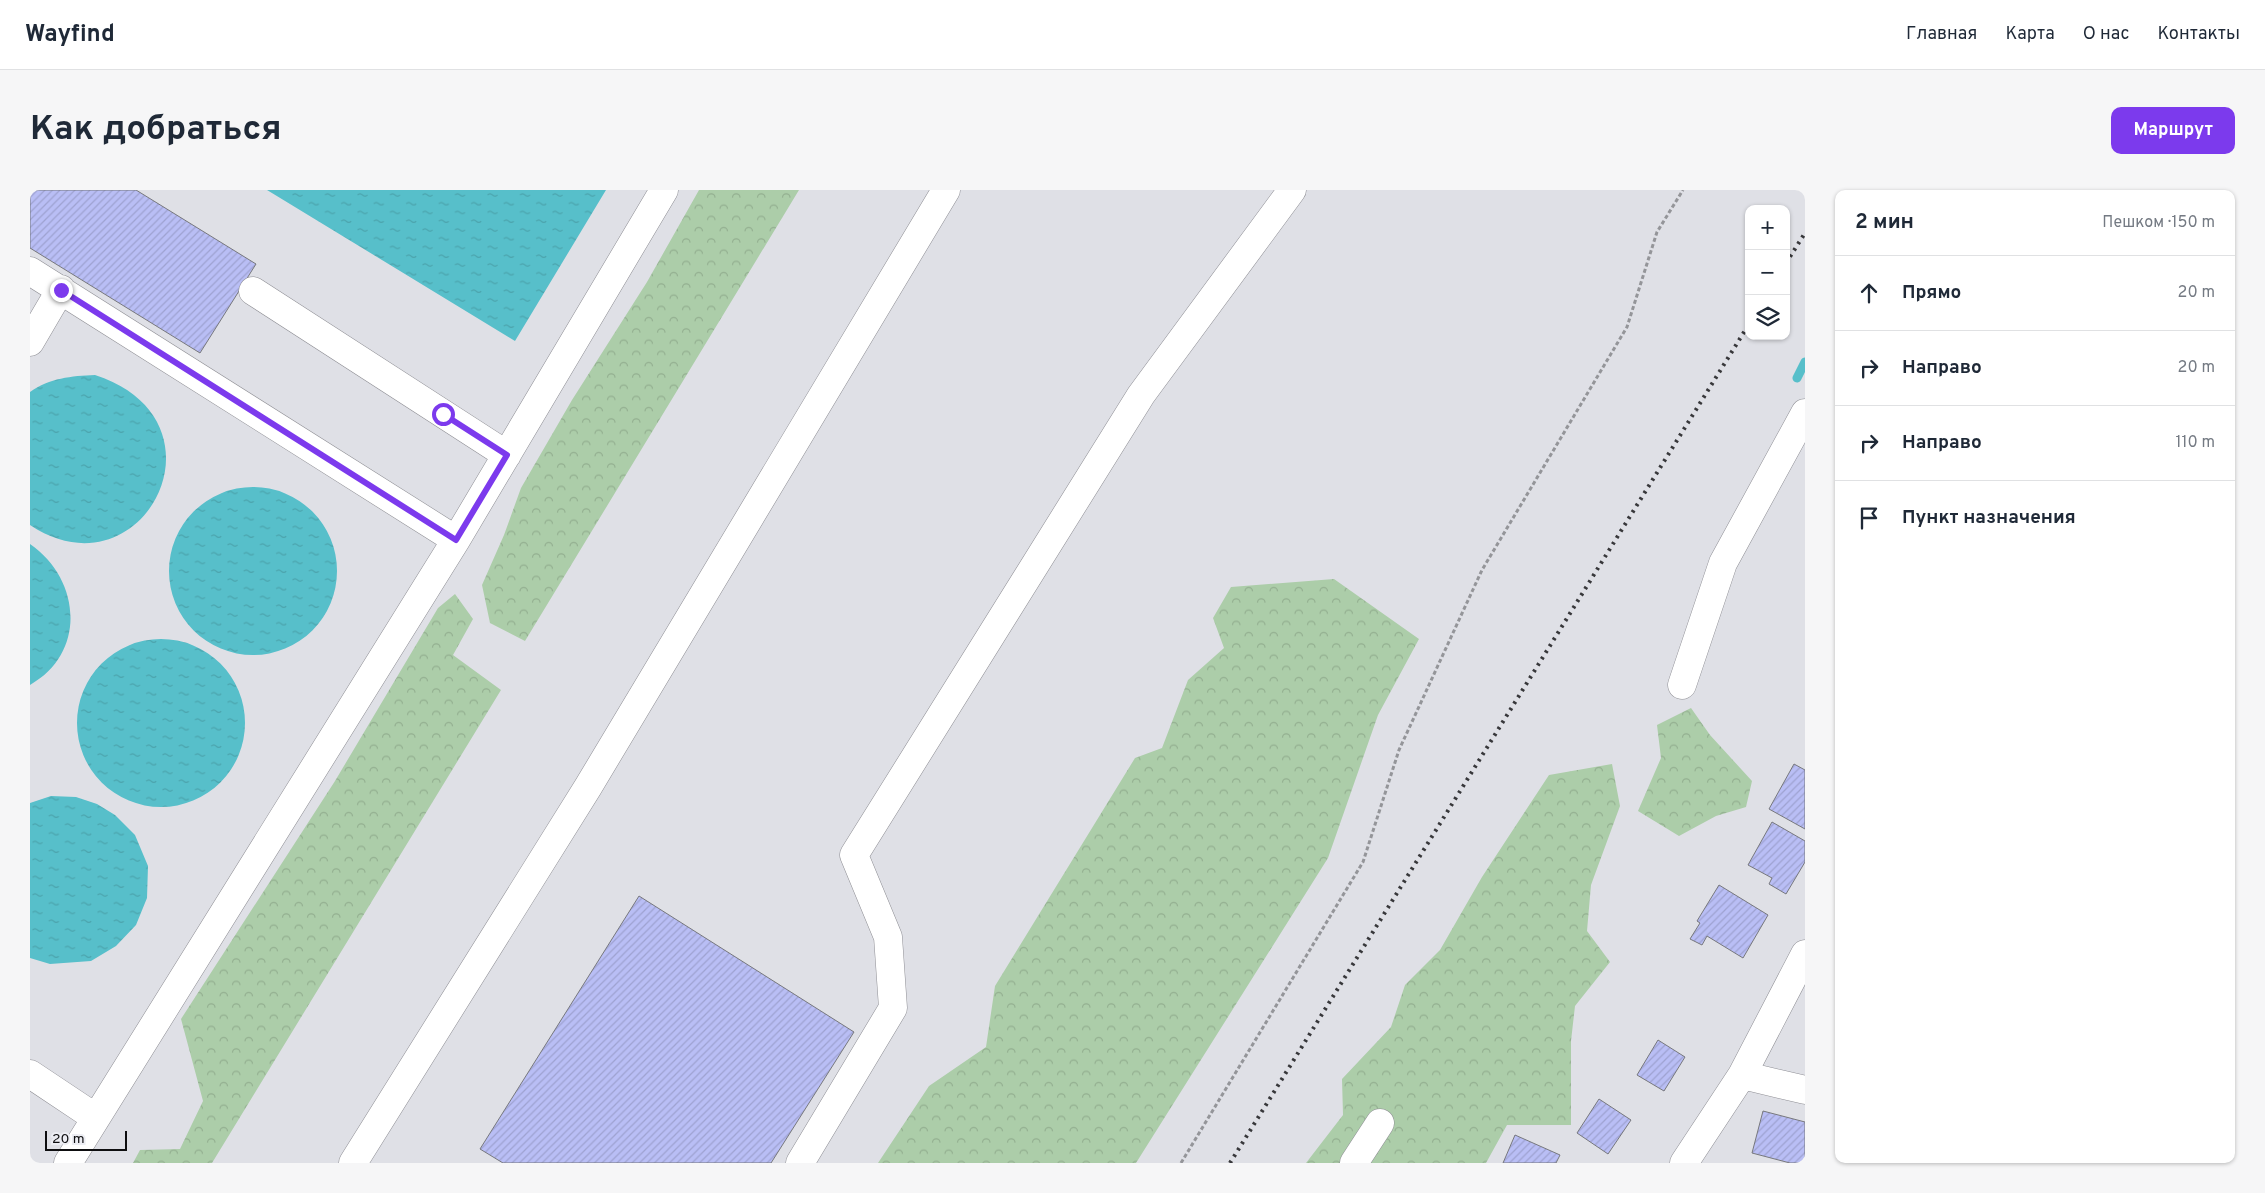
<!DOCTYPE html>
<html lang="ru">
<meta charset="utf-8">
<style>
:root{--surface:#fff;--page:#f6f6f7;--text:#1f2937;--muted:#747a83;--line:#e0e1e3;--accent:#7c3aed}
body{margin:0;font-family:Overpass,sans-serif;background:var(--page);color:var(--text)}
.controls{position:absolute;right:15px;top:15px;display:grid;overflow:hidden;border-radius:10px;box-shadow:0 1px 4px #0004}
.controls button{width:45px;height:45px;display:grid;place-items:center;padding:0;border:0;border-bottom:1px solid var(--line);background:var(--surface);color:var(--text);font:25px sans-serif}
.scale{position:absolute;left:15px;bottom:12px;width:82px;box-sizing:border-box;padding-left:5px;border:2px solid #0e0e10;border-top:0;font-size:14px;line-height:18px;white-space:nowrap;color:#0e0e10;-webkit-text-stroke:4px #ecedf3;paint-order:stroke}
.stop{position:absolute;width:15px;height:15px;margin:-11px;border:4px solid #7c3aed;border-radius:50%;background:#fff}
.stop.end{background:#7c3aed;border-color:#fff;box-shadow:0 1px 5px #0008}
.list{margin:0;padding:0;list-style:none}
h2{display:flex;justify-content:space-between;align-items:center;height:65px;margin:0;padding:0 20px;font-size:21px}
h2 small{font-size:16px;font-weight:400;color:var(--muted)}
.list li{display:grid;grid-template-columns:32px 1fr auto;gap:15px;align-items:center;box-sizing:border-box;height:75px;padding:0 20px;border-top:1px solid var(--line)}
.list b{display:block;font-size:19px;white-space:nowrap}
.list em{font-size:16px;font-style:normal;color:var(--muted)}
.icon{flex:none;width:28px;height:28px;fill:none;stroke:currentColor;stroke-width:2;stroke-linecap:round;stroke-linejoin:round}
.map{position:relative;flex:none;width:1775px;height:973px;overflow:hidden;border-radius:10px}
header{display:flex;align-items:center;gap:30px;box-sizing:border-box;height:70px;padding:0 25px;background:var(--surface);border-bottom:1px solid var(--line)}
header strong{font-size:24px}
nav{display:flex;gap:28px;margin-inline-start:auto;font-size:18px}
.intro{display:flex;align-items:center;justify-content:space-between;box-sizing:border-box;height:120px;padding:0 30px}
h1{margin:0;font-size:35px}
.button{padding:12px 22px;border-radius:10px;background:var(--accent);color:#fff;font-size:18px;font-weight:700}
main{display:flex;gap:30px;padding:0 30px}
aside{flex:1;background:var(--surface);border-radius:10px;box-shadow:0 1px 4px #0004}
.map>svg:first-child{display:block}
.forest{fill:url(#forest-crowns)}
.water{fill:url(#water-ripples)}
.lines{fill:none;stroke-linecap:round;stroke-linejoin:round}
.stream{stroke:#57bfca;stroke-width:9}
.building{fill:url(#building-hatch);stroke:#77787d}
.minor-casing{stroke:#8e8e94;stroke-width:29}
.path{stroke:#949599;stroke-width:3;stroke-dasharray:4 2.5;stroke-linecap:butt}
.minor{stroke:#fff;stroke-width:28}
.rail{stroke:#37373a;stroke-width:4;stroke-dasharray:2.5 5;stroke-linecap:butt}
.route{stroke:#7c3aed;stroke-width:6}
</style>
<header>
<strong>Wayfind</strong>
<nav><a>Главная</a><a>Карта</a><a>О нас</a><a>Контакты</a></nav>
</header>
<div class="intro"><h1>Как добраться</h1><a class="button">Маршрут</a></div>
<main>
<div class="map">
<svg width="1775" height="973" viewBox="0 0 1775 973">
<defs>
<pattern id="forest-crowns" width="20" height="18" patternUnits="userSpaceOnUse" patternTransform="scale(1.25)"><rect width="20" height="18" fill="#accda9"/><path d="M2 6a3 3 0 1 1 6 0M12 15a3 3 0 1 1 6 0" fill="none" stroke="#93af90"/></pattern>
<pattern id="water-ripples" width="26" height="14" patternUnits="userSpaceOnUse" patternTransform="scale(1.25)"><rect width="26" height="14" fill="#57bfca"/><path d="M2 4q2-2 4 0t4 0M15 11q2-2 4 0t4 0" fill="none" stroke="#4ba3ac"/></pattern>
<pattern id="building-hatch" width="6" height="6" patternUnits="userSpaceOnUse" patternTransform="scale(1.25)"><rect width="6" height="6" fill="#b9bef5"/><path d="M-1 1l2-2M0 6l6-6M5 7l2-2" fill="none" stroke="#9ea2d1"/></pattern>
</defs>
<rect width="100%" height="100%" fill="#dfe0e6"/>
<path class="forest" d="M669 0H769L495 451 460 433 452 395 474 345 491 298 542 210 617 92Z
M1304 389 1389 449 1348 525 1298 668 1106 973H848L899 896 956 857 965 796 1105 568 1132 558 1158 490 1194 458 1183 428 1201 397Z
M425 404 443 429 423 465 471 500 182 973H103L110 960 150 959 173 911 151 829 305 591 408 418Z
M1661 518 1680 545 1722 591 1716 617 1686 626 1649 646 1608 621 1631 568 1627 535Z
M1582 574 1590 616 1561 695 1557 741 1580 772 1545 816 1541 851V935H1477L1456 973H1276L1313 925 1312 889 1361 837 1375 795 1410 760 1452 687 1519 585Z"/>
<path class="water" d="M237 0H576L485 151Z
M65 185C206 231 112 410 0 335V202C20 188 41 186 65 185Z
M139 381a84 84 0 1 1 168 0a84 84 0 1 1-168 0Z
M0 354C51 389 57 463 0 495Z
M47 533a84 84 0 1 1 168 0a84 84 0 1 1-168 0Z
M21 606 46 607 67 614 85 625 105 645 118 676 117 708 106 735 86 756 61 771 20 774 0 768V613Z"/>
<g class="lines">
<path class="stream" d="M1767 188 1775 172"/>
</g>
<path class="building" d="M0 0H106L226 74 170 163 0 58Z
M1764 574 1775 580V639L1739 619Z
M1742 632 1775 651V672L1756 704 1739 694 1742 688 1718 675Z
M1689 695 1738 725 1713 768 1677 746 1672 755 1660 749 1670 733 1667 731Z
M609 706 824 842 741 973H473L450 959Z
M1628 850 1655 867 1634 901 1607 885Z
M1569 909 1601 930 1578 964 1547 943Z
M1733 921 1775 932V973H1760L1722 963Z
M1485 945 1530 965 1526 973H1473Z"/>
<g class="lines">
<defs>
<path id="minor" d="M0 81 426 350
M223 101 477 265
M0 152 31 99
M1652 495 1693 373 1775 223
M0 884 66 928
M1712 885 1775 900
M38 973 426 350 634 0
M323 973 558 597 916 0
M770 973 863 818 858 747 824 665 1111 205 1262 0
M1324 973 1350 933
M1654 973 1712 885 1775 764"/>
</defs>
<use href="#minor" class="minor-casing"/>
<path class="path" d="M1151 973 1333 672 1369 560 1452 380 1597 137 1627 42 1653 0"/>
<use href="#minor" class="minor"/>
<path class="rail" d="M1756 73 1775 43
M1200 973 1719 134"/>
</g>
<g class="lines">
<path class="route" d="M31 100 426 350 477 265 413 224"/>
</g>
</svg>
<div class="controls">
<button>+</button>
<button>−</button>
<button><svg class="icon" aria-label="layers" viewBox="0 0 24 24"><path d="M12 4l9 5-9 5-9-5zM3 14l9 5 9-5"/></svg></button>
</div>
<div class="scale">20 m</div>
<div class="stop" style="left:413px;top:224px"></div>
<div class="stop end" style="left:31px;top:100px"></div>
</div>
<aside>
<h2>2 мин<small>Пешком · 150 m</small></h2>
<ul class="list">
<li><svg class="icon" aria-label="ahead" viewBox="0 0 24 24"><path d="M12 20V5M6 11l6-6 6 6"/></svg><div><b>Прямо</b></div><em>20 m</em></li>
<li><svg class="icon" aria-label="right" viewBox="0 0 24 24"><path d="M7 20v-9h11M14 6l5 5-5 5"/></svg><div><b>Направо</b></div><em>20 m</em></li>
<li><svg class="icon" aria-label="right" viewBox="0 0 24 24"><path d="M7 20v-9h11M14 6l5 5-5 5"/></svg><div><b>Направо</b></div><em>110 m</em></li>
<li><svg class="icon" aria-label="arrive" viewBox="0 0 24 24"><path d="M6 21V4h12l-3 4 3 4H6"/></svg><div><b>Пункт назначения</b></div></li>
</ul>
</aside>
</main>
